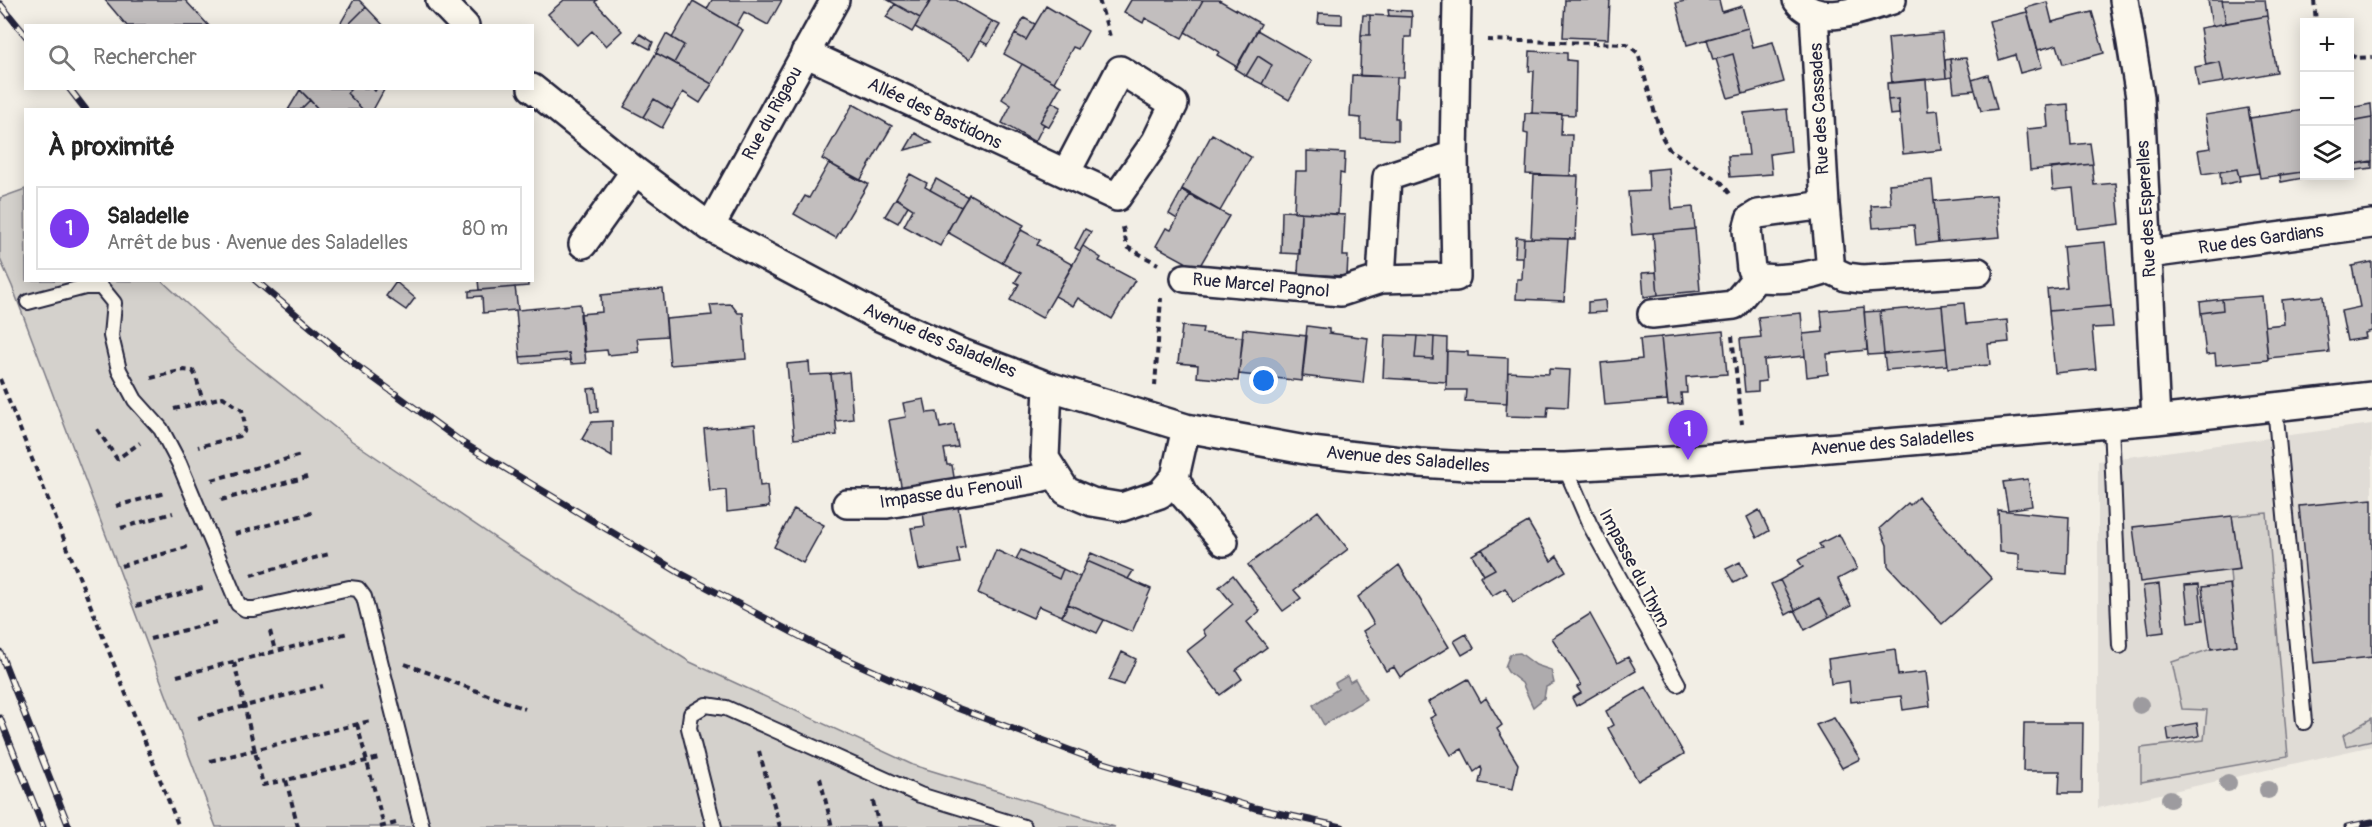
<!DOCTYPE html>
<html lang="fr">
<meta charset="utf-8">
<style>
:root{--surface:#fff;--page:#f6f6f6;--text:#222;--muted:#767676;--line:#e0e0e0;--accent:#7c3aed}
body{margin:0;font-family:Pangolin,sans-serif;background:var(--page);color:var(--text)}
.controls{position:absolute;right:18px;top:18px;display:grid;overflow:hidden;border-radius:0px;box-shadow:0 3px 15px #0003}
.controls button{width:54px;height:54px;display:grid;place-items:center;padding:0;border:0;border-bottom:2px solid var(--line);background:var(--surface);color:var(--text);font:30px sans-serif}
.you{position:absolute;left:1264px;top:381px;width:21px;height:21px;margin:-15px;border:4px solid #fff;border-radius:50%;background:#1a73e8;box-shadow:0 0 0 9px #1a73e833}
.badge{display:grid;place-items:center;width:39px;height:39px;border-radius:50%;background:var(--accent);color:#fff;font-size:20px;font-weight:700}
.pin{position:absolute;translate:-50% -50px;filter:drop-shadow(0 2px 3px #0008)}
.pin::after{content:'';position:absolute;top:32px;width:21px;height:18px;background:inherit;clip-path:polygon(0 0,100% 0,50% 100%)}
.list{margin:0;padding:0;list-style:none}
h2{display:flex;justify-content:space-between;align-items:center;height:78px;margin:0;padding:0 24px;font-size:26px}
h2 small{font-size:20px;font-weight:400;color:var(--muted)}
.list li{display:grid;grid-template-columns:39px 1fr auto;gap:18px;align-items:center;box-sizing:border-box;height:84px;margin:0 12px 12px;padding:0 12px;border:2px solid var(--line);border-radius:0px}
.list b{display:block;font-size:22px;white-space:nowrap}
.list p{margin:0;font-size:20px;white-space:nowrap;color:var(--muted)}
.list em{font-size:20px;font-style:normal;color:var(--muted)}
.icon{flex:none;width:33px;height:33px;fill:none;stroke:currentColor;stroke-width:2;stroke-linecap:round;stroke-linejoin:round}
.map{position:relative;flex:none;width:2372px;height:827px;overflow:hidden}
.search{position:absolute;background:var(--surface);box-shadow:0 3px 15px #0003;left:24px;top:24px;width:510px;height:66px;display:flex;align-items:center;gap:15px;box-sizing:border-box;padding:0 21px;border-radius:0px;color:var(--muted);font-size:22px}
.panel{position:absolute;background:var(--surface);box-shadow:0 3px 15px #0003;left:24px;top:108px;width:510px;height:174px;border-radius:0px}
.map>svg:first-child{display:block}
.built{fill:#e0dcd6}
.green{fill:#d4d1cc;stroke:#7b7a84;stroke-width:1.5}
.water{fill:#aeabad;stroke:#76747f;stroke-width:1.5}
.building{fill:#c2bebe;stroke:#22223b;stroke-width:1.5}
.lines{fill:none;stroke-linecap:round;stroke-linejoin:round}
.service-casing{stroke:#22223b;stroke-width:18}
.minor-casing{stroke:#22223b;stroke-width:32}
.path{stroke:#22223b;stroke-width:4;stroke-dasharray:6 4.5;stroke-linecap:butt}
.service{stroke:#fbf7ec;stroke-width:14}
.minor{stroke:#fbf7ec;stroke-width:27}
.rail-casing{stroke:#22223b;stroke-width:7}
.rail{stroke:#fbf7ec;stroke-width:4.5;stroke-dasharray:14;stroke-linecap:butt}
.tree{fill:#9d9b9f}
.labels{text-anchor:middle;stroke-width:4.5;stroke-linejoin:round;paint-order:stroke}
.street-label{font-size:18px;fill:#22223b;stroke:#fbf7ec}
</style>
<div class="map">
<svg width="2372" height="827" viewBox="0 0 2372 827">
<rect width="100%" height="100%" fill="#f2eee5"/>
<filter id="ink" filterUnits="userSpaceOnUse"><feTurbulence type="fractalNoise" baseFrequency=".0167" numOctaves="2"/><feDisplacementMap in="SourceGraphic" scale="12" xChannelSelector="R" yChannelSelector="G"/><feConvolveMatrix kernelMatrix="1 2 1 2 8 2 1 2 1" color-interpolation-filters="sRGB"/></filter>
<g filter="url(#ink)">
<path class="built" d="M2372 424V746L2098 808V461Z"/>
<path class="green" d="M25 189 26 280 162 281 236 349 352 441 513 550 690 662 913 765 1115 827H216L12 286 0 259V198Z
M2267 513 2288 756 2141 782V748L2204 740 2207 710 2182 709 2172 662 2211 649 2236 645 2230 571 2240 569 2232 516Z
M2372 718V740L2346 746 2343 735Z"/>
<path class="water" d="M1520 653 1536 665 1551 670 1554 683 1546 687 1544 698 1533 707 1522 683 1508 672 1505 667 1510 654Z
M1347 676 1350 682 1355 679 1366 699 1324 725 1313 705 1338 689 1335 683Z"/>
<path class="building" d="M105 0H185L209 26H127Z
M354 0H359L366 7 347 26H339Z
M597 0 595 2 622 31 606 46 592 31 577 45 548 14 564 0Z
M712 0H782L768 25 744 12 736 26 707 9Z
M888 0H931L920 18Z
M931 0H956L992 21 970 59 915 27Z
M1131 0H1203L1182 38 1145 18 1143 23 1124 12Z
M1203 0H1219L1261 24 1237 67 1217 55 1219 52 1185 32Z
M1565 0H1610L1608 39 1563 37Z
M1689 0H1719L1722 12 1742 6 1748 28 1687 45 1676 3Z
M2208 0H2222L2226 23 2212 26Z
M2222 0H2265L2267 16 2226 23Z
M693 1 743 30 712 84 674 63 684 45 672 38Z
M2047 2 2052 22 2092 12 2104 53 2063 64 2057 45 2038 50 2026 8Z
M895 4 920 18 912 32 886 17Z
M1046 6 1088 31 1078 49 1073 47 1054 82 1004 54 1015 34 1026 40Z
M366 7 384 26H347Z
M1388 10 1411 11 1412 17 1389 16Z
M2027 12 2042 67 2020 73 2015 55 1999 60 1989 21Z
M1319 13 1342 14V24L1318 23Z
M1363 15H1370V35H1361Z
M1370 15 1412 17 1411 37H1405L1404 77 1360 76 1361 35H1370Z
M2267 16 2277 72 2224 82 2220 62 2206 65 2200 28Z
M1024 18 1035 24 1026 40 1015 34Z
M992 21 1000 25 988 45 981 41Z
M1748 28 1753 47 1773 42 1784 82 1743 94 1733 54 1713 60 1707 39Z
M1257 30 1311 61 1289 100 1262 84 1272 65 1258 56 1246 76 1235 69Z
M1942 33 1946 78 1892 83 1888 38Z
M640 34 653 42 650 49 635 41Z
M666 34 684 45 674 63 656 53Z
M1530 51 1567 53V60L1576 61 1575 115 1532 113 1534 71H1529Z
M656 53 712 84 700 103 683 92 672 110 654 99 643 117 624 107Z
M1733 54 1743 94 1728 98 1716 59Z
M1258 56 1272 65 1262 84 1246 76Z
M1966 58 1975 90 1954 92 1950 59Z
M1950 59 1952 77 1946 78 1945 60Z
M2220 62 2224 82 2198 86 2195 67Z
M1022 64 1061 86 1040 122 1044 124 1035 142 1002 123 1011 105 1002 99Z
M1352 75 1397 77 1395 118H1398V140L1361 138V118L1350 117Z
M1988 75 1997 109 1981 111 1972 80Z
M1926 79 1928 111 1938 110 1942 150 1903 154 1898 99 1888 100 1887 83Z
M302 88H352L347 93 363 110H319L300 90Z
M352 88H372L375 91 377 88H385L373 110H363L347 93Z
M300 90 310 100 300 110H288Z
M654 99 672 110 662 128 643 117Z
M1898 99 1899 114 1890 115 1888 100Z
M310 100 319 110H300Z
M1052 102 1061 107 1049 127 1040 122Z
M853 104 892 126 860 181 822 159Z
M2068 104 2071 145 2090 143 2093 164 2030 170 2027 129 2048 127 2046 106Z
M2371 104 2372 118 2350 122V108Z
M2248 108 2259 173 2239 176 2237 169 2202 174 2198 150 2211 148 2205 115Z
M1787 109 1791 151 1770 154 1772 174 1730 177 1728 156 1749 155 1744 113Z
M2304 110V176H2317L2303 178 2302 172 2260 178 2250 118Z
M1525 113 1562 114 1561 135H1572L1570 176 1526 174 1528 134 1524 133Z
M2372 118V161L2350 165V122Z
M915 133 932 143 905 150Z
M1212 134 1251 157 1220 211 1182 189Z
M1307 151 1345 153 1344 174 1340 173 1338 214 1294 212 1296 171H1307Z
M2372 161V168L2350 171V165Z
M829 163 868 184 836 238 794 214 805 196 809 198Z
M2092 164 2094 185 2116 183 2120 224 2077 229 2073 188 2053 190 2051 169Z
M1669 168 1672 209 1693 207 1695 229 1632 235 1628 192 1649 191 1648 170Z
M2237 169 2240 181 2221 185 2220 172Z
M2302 172 2303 178 2281 182 2280 175Z
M910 174 927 183 925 187 961 207 940 246 904 226 913 209 896 198Z
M1534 175 1578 176 1575 239 1531 238Z
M936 179 968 197 961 207 930 190Z
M1932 180 1938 242 1916 245 1914 225 1873 228 1871 206 1891 205 1889 184Z
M1182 190 1190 195 1177 219 1169 214Z
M969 194 1024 225 1002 263 947 232Z
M1190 195 1229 216 1198 269 1156 246 1166 228 1171 230Z
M1996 195 2000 237 1938 242 1934 201Z
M896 198 908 206 898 223 885 216Z
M1282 211 1301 212 1300 254 1281 253Z
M1301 212 1345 215 1343 256H1348L1347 276 1298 274Z
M1085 229 1091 232 1080 251 1075 248Z
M1695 229 1700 291 1658 295 1653 233Z
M1021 230 1040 240 1037 245 1073 265 1042 318 1010 300 1019 284 1015 282 1021 273 1002 263Z
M1516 237 1524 238 1523 257H1515Z
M1524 238 1568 239 1564 301 1516 299 1517 279H1522Z
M2105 242 2111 306 2049 311 2047 289 2067 287 2063 246Z
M1083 246 1101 258 1099 261 1135 280 1112 319 1078 298 1073 306 1055 296Z
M2372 262V331L2365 333 2366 338 2347 341 2341 311 2360 307 2352 266Z
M1656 272 1658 295 1644 297 1642 273Z
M478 280H528V286L479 290Z
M396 282 415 298 406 310 386 296Z
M515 287 518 310 580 304 586 363 571 364 569 353 520 357 516 310 483 313 482 296 469 297V291Z
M663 289 667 336 637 338 639 352 608 355 607 350 584 352 580 314 602 312 601 295Z
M2262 296 2268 360 2216 365 2215 354 2206 355 2201 313 2223 310 2222 299Z
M2323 296 2329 352 2268 358 2265 326 2284 324 2282 300Z
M2222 299 2223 310 2201 313 2200 302Z
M1605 300 1606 312 1588 313V302Z
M1964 303 1966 324 2007 320 2009 342 1988 344 1990 365 1948 368 1942 305Z
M731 304 738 313H743L746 359 670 365 666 319 712 315 710 305Z
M1942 306 1946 348 1884 354 1880 311Z
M2111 306 2113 327 2092 328 2096 369 2055 373 2049 311Z
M1864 307 1867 350 1827 354 1828 374 1807 377 1803 334 1823 332 1821 311Z
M1880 311 1884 354 1868 355 1864 312Z
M1801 313 1805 356 1764 360 1766 381 1758 382V391L1745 392 1740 339 1761 337 1758 317Z
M1182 326 1203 328 1202 333 1243 337 1238 381 1197 377 1198 365 1178 363Z
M1307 326 1329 329V333L1368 338 1363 383 1302 376Z
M1243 329 1307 336 1302 381 1239 374Z
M1723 331 1727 374 1686 377 1687 393H1681L1682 404 1668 405 1661 337Z
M1385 335 1417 336 1415 358 1433 359 1434 337 1447 338 1446 382 1383 378Z
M1417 336 1434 337 1433 359 1415 358Z
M1661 337 1667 400 1605 405 1601 363 1642 359 1640 339Z
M1946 348 1948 365 1886 370 1884 354Z
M1447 351 1468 352V356L1508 358 1507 403 1465 401 1466 390H1446Z
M569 353 570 360 521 364 520 357Z
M809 362 810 375 831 374 837 435 794 439 787 364Z
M1549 369 1570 370 1568 407 1548 406 1547 417 1506 416 1508 372 1549 374Z
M849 372 853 419 836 421 831 374Z
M596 388 598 412H591L588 389Z
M924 399 927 413 937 412 940 428 954 425 958 447 944 449 947 465H952L955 483 902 491 889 420 906 417 903 403Z
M612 421V457L582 439 592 422Z
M755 424 760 486 767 485 769 507 727 512 726 490 710 492 704 429Z
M2028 479 2032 506 2008 510 2003 482Z
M1918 497 1992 579 1942 624 1888 566 1887 545 1880 528 1908 503 1910 505Z
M2372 499V657L2314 663 2299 506Z
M957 501 965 547 957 549 960 563 919 570 911 528 925 526 922 507Z
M794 509 824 525 803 563 774 547Z
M1759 510 1769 531 1757 538 1747 517Z
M1998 510 2069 517 2067 574 2019 570V554L2000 552Z
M1318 511 1348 549 1294 590 1301 598 1283 611 1248 565Z
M2232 516 2240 569 2140 582 2133 527Z
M1528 522 1551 561 1557 556 1566 571 1513 602 1505 588 1492 596 1480 577 1495 569 1482 549Z
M1839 534 1857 569 1838 579 1851 606 1829 617 1819 598 1795 610 1780 580 1803 567 1798 560 1822 548 1819 544Z
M1482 549 1495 569 1484 575 1472 555Z
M996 550 1059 579 1063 569 1080 577 1062 616 1039 606 1033 618 978 593Z
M1021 550 1063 569 1059 579 1016 559Z
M1091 553 1133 571 1128 579 1087 561Z
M1087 561 1151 589 1132 632 1068 604Z
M1740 562 1747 576 1734 583 1726 569Z
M1399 565 1449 647 1400 677 1394 667 1386 671 1363 631 1374 624 1358 597Z
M1233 575 1260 611 1247 622 1267 647 1236 670 1242 679 1220 695 1187 651 1206 636 1203 630 1233 604 1219 587Z
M1780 580 1795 610 1786 615 1771 584Z
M2159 584 2164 632 2149 634 2143 586Z
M2199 584 2203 620 2189 622 2185 585Z
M2230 584 2237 645 2211 649 2202 587Z
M1819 598 1829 617 1805 630 1795 610Z
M1068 604 1104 620 1097 633 1062 617Z
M1590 614 1617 663 1628 657 1636 671 1576 706 1572 698 1581 693 1577 687 1581 685 1552 638Z
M1466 634 1474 648 1462 655 1454 641Z
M1895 649 1898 675 1926 672 1930 706 1903 710 1901 696 1851 702 1849 681 1831 684 1828 659Z
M1122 652 1136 659 1124 685 1109 680Z
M1468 679 1481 702 1486 698 1502 725 1497 729 1518 764 1513 789 1479 783 1482 770 1481 767 1474 772 1462 749 1451 755 1430 718 1436 715 1428 702Z
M1646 687 1684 754 1638 781 1608 728 1613 725 1606 711Z
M1834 718 1860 759 1842 768 1816 725Z
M2024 723H2083L2082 793H2059L2060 771H2023Z
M2197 723 2199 736 2169 741 2167 728Z"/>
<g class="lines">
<defs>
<path id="service" d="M28 302 85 287H101L114 303 111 336 119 370 135 400 161 429 179 463 238 604 245 609H254L349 588 358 589 364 597 422 827
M2275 406 2304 722
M2111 423 2120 646
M1565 467 1590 525 1678 684
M714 827 689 728 691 714 706 705 726 708 920 795 1024 827"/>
<path id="minor" d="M440 0 465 26
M1797 0C1819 29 1864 8 1892 0
M2124 0 2140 97 2156 420
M1814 13 1825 205 1758 214 1750 219 1747 230 1751 269 1757 277C1776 281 1812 277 1829 269L1830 260 1825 205
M805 53 1117 197 1156 141 1174 104 1120 70 1066 173
M532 88 635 171 710 227 882 318 959 352 1048 386 1186 428 1311 451 1419 463 1484 467H1565L1688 460 2156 420 2372 396
M1454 155 1387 177 1381 279 1456 277 1454 155 1457 0
M710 227 835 0
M583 244 635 171
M2149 254 2372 224
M1829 269 1846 277 1862 279 1978 272
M1185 278 1341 292 1381 279
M1652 314 1734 305 1757 277
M1048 386 1045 458 1066 491 1092 502 1122 507 1160 494 1175 477 1186 428
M1175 477 1183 494 1224 542
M847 504H887L1031 480 1055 474"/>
</defs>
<use href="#service" class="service-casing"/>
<use href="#minor" class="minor-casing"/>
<path class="path" d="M1099 0 1111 40
M2314 0 2316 22
M1487 40 1627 44 1638 53 1661 135 1669 149 1722 183 1731 195
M2350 55 2357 58 2372 57
M1123 227 1127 247 1158 264
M1732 336 1742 424
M151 378 184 370 193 371 196 377 203 402 223 397 242 410 245 425 244 432 239 436 198 447
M0 379 179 827
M1155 386 1161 298
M174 409 203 402
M97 429 117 459 140 443
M212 480 301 455
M221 500 307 477
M116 506 165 493
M121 528 173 513
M235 534 315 512
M121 566 187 547
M251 575 329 554
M136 606 206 587
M270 631 275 651
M150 639 220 621
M234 662 263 785 286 780
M405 664 525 709
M177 676 348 633
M198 718 323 686
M357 724 384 826
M759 751 780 827
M210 761 370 721
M820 778 832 827
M873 801 879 827
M298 827 286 780 379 758
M380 827 396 823"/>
<use href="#service" class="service"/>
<use href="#minor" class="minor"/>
<defs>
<path id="rail" d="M0 4 26 36
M69 88 86 110
M255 280 357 366 463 443 680 573 820 647 949 705 1101 762 1255 808 1342 827
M0 652 69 827
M0 718 43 827
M2347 827 2372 822"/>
</defs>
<use href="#rail" class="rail-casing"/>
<use href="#rail" class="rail"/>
</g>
<g class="tree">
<circle cx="2140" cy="705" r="9"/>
<circle cx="2228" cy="783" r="9"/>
<circle cx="2268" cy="790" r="9"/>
<circle cx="2170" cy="799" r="9"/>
</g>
</g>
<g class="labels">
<g class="street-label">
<text transform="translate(1819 109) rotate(-93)" y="6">Rue des Cassades</text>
<text transform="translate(772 113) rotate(-61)" y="6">Rue du Rigaou</text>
<text transform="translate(935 113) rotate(25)" y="6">Allée des Bastidons</text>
<text transform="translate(2146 209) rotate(-93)" y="6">Rue des Esperelles</text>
<text transform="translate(2261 239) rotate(-8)" y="6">Rue des Gardians</text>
<text transform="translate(1261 285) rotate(5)" y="6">Rue Marcel Pagnol</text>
<text transform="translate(940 340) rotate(23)" y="6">Avenue des Saladelles</text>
<text transform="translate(1892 442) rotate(-5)" y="6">Avenue des Saladelles</text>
<text transform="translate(1408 459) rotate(5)" y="6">Avenue des Saladelles</text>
<text transform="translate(951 492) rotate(-8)" y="6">Impasse du Fenouil</text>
<text transform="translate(1635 568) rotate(62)" y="6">Impasse du Thym</text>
</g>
</g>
</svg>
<div class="controls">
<button>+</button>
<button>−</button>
<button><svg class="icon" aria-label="layers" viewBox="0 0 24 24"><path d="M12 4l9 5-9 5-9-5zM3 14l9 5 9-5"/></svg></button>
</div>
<div class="you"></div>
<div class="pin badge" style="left:1688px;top:460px">1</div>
<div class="search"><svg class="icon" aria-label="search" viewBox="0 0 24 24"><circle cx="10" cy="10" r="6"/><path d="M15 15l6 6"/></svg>Rechercher</div>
<section class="panel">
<h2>À proximité<small></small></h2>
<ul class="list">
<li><span class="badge">1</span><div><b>Saladelle</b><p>Arrêt de bus · Avenue des Saladelles</p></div><em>80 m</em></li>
</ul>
</section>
</div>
